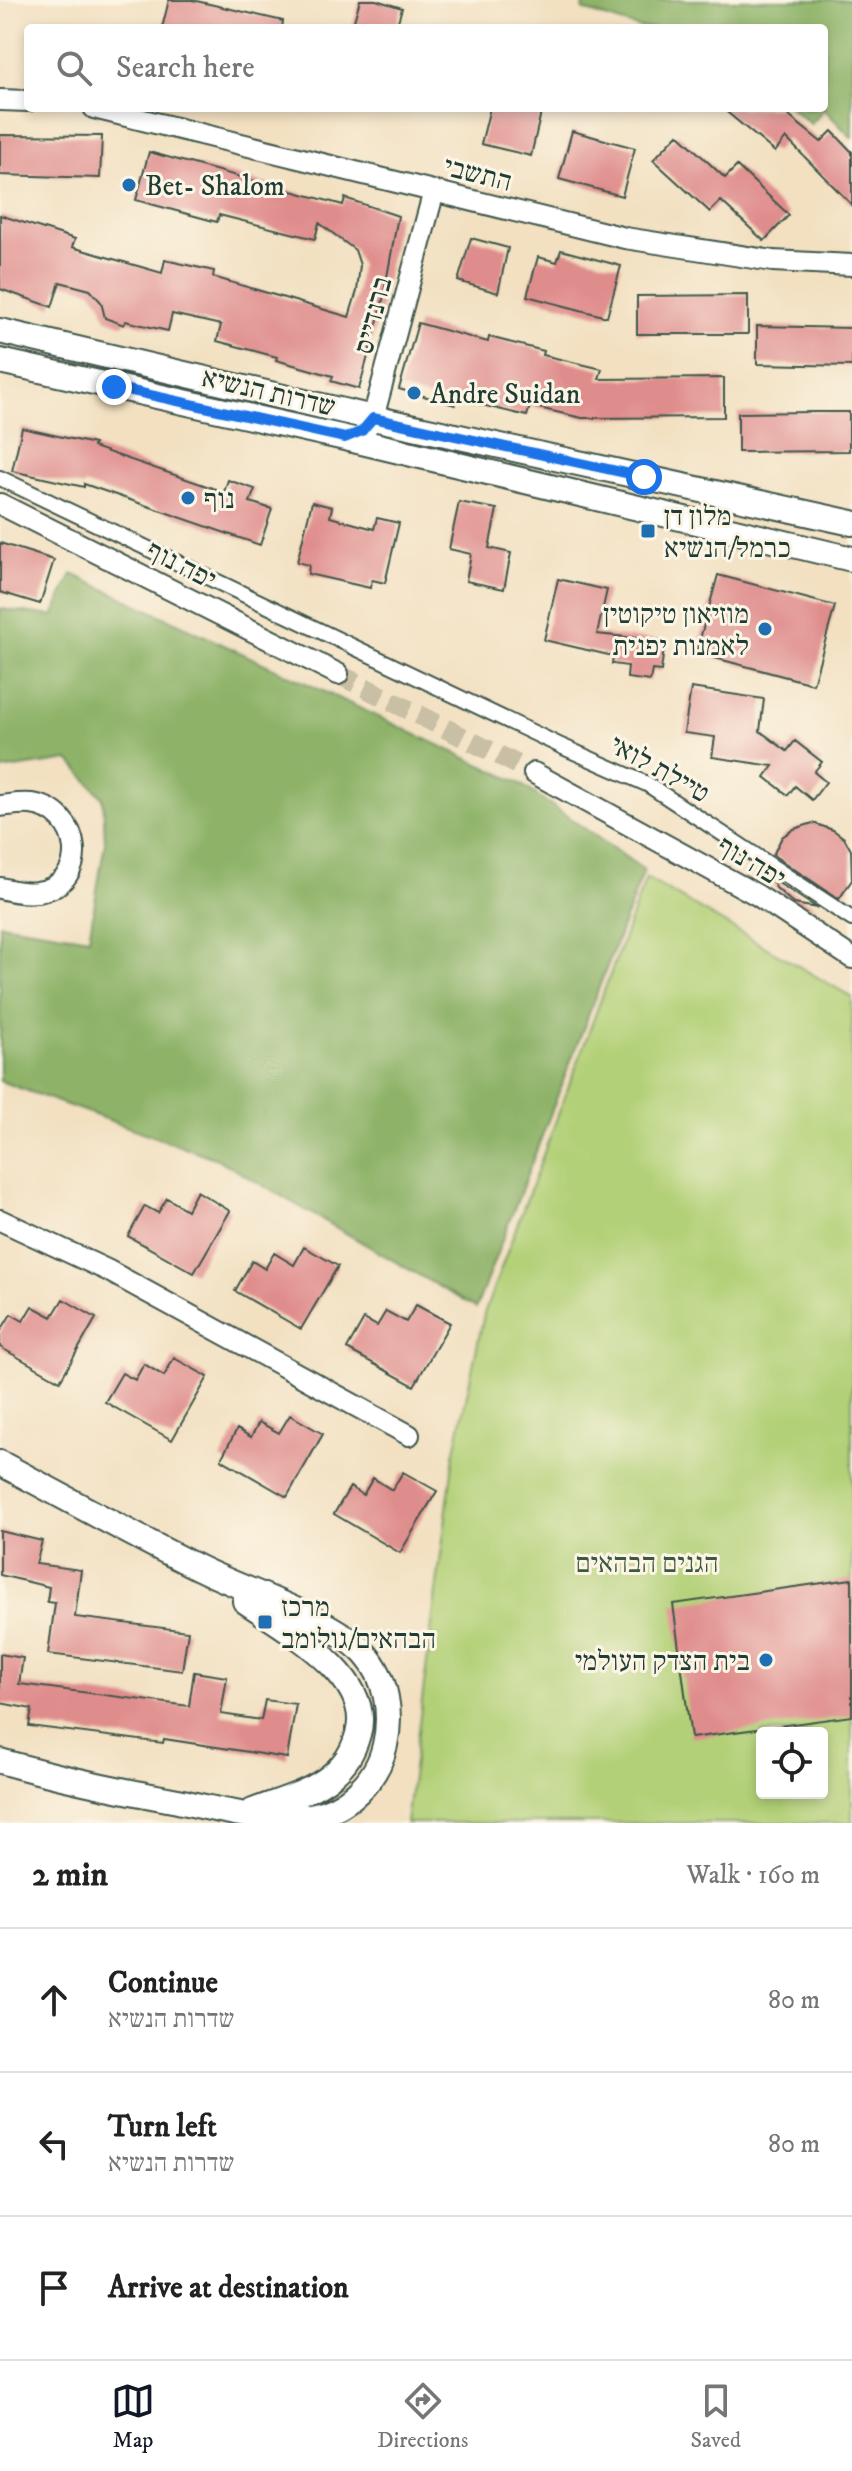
<!DOCTYPE html>
<meta charset="utf-8">
<style>
:root{--surface:#fff;--page:#f2f2f2;--text:#222;--muted:#767676;--line:#e0e0e0;--accent:#111827}
body{margin:0;font-family:"IM FELL DW Pica","Frank Ruhl Libre",serif;background:var(--page);color:var(--text)}
.controls{position:absolute;right:24px;bottom:24px;display:grid;overflow:hidden;border-radius:8px;box-shadow:0 4px 12px #0003}
.controls button{width:72px;height:72px;display:grid;place-items:center;padding:0;border:0;border-bottom:2px solid var(--line);background:var(--surface);color:var(--text);font:40px sans-serif}
.stop{position:absolute;width:24px;height:24px;margin:-18px;border:6px solid #1a73e8;border-radius:50%;background:#fff}
.stop.end{background:#1a73e8;border-color:#fff;box-shadow:0 2px 8px #0008}
.list{margin:0;padding:0;list-style:none}
h2{display:flex;justify-content:space-between;align-items:center;height:104px;margin:0;padding:0 32px;font-size:34px}
h2 small{font-size:26px;font-weight:400;color:var(--muted)}
.list li{display:grid;grid-template-columns:52px 1fr auto;gap:24px;align-items:center;box-sizing:border-box;height:144px;padding:0 32px;border-top:2px solid var(--line)}
.list b{display:block;font-size:30px;white-space:nowrap}
.list p{margin:0;font-size:26px;white-space:nowrap;color:var(--muted)}
.list em{font-size:26px;font-style:normal;color:var(--muted)}
.icon{flex:none;width:44px;height:44px;fill:none;stroke:currentColor;stroke-width:2;stroke-linecap:round;stroke-linejoin:round}
.map{position:relative;flex:none;width:852px;height:1823px;overflow:hidden}
.search{position:absolute;background:var(--surface);box-shadow:0 4px 12px #0003;left:24px;right:24px;top:24px;height:88px;display:flex;align-items:center;gap:20px;box-sizing:border-box;padding:0 28px;border-radius:8px;color:var(--muted);font-size:30px}
.sheet{height:536px;background:var(--surface)}
nav{display:flex;justify-content:space-around;align-items:center;box-sizing:border-box;height:112px;border-top:2px solid var(--line);background:var(--surface);font-size:22px;color:var(--muted)}
nav a{display:grid;justify-items:center;gap:4px}
nav .on{color:var(--accent)}
.map>svg:first-child{display:block}
.green{fill:#b2d077;stroke:#688656;stroke-width:2;fill-rule:evenodd}
.forest{fill:#8db268;stroke:#56784e;stroke-width:2}
.building{fill:#df8c8c}
.lines{fill:none;stroke-linecap:round;stroke-linejoin:round}
.minor-tunnel{stroke:#c8bfa5;stroke-width:20;stroke-dasharray:20 10;stroke-linecap:butt}
.pedestrian-casing{stroke:#3f5549;stroke-width:18}
.minor-casing{stroke:#3f5549;stroke-width:24}
.tertiary-casing{stroke:#3f5549;stroke-width:28}
.pedestrian{stroke:#fff;stroke-width:14}
.minor{stroke:#fff;stroke-width:20}
.tertiary{stroke:#fff;stroke-width:24}
.route{stroke:#1a73e8;stroke-width:10}
.poi-dot{fill:#1f6fb2;stroke:#fcf5e5;stroke-width:3}
.labels{text-anchor:middle;stroke-width:6;stroke-linejoin:round;paint-order:stroke}
.street-label{font-size:28px;fill:#1f3d34;stroke:#fcf5e5}
.poi-label{font-size:28px;fill:#1f3d34;stroke:#fcf5e5;text-anchor:start}
.park-label{font-size:28px;fill:#3c5a41;stroke:#fcf5e5}
</style>
<div class="map">
<svg width="852" height="1823" viewBox="0 0 852 1823">
<rect width="100%" height="100%" fill="#fcf5e5"/>
<filter id="ink" filterUnits="userSpaceOnUse"><feTurbulence type="fractalNoise" baseFrequency=".0125" numOctaves="2"/><feDisplacementMap in="SourceGraphic" scale="16" xChannelSelector="R" yChannelSelector="G"/><feConvolveMatrix kernelMatrix="1 2 1 2 8 2 1 2 1" color-interpolation-filters="sRGB"/></filter>
<filter id="wash" filterUnits="userSpaceOnUse"><feTurbulence type="fractalNoise" baseFrequency=".006" numOctaves="4" result="noise"/><feDisplacementMap in="SourceGraphic" scale="32" xChannelSelector="R" yChannelSelector="G"/><feGaussianBlur stdDeviation="1.8" result="paint"/><feColorMatrix in="noise" values="0 0 0 0 0 0 0 0 0 0 0 0 0 0 0 0 0 1.4 0 .05"/><feComposite in="paint" operator="in"/></filter>
<g filter="url(#wash)">
<rect width="100%" height="100%" fill="#f2e0c1"/>
<path class="green" d="M646 878 852 997V1823H406L454 1455 484 1314ZM762 1733H822V1793H762Z"/>
<path class="forest" d="M584 0H852V138L824 109 811 124 791 108H824V28H640L583 10Z
M72 574 518 782 644 870 476 1308 217 1159 0 1081V924L89 938 105 842 103 798 69 760 0 770V609L53 616Z"/>
<g id="blocks">
<path class="building" d="M169 0H192L283 21 282 28H162Z
M360 0H376L402 8 396 28H352Z
M490 108H542L531 156 481 144Z
M722 108H779L821 142 832 131 852 152V205L786 138 775 152Z
M572 131 635 148 622 196 559 179Z
M678 134 725 178 737 166 789 215 764 241 721 201 710 212 653 160Z
M0 135 102 136 100 178 0 175Z
M149 152 343 205 345 198 398 216 382 305 359 389 331 381 333 376 276 360 277 357 217 341 221 325 172 314 168 331 125 321 124 325 105 318 101 302 90 290 60 282 52 307 0 289V215L75 239 72 247 162 273 165 260 214 271 213 277 349 317 357 291 360 265 355 250 319 223 315 239 219 215 217 222 136 200Z
M471 238 508 248 498 293 458 281Z
M561 250 621 266 607 317 527 296 538 257 557 262Z
M748 295V334H637V296Z
M418 323 488 342 489 337 544 351 543 355 602 369 599 379 724 378V417L582 418 530 406 527 416 456 399 455 405 399 389Z
M757 326 852 328V366L757 364Z
M816 412H849V451L738 452V413Z
M22 428 94 444 93 447 224 492 228 480 255 489 250 502 272 509 260 545 84 484V487L12 471Z
M312 502 332 507 330 517 374 529 377 518 399 523 385 583 372 580 370 588 308 574 309 565 297 562Z
M459 502 497 509 489 548 511 553 504 589 466 581 471 554 449 549Z
M0 543 54 560 40 604 0 592Z
M718 575 835 606 813 684 696 653Z
M558 579 607 590 597 634 665 641 661 671 652 670 650 681 627 678 628 666 612 664 613 656 544 640Z
M691 688 764 699 760 731 787 751 795 741 822 762 814 772 826 782 812 800 795 786 788 795 765 777 773 766 712 757 715 737 684 733Z
M813 823 833 830 844 838 851 850 852 880 839 899 773 855 782 837 794 829Z
M772 879 817 908 794 904 776 888Z
M197 1191 230 1211 194 1273 128 1236 145 1206 158 1213 167 1198 187 1210Z
M304 1247 338 1266 301 1329 235 1291 252 1261 265 1269 274 1253 294 1265Z
M63 1299 96 1318 60 1381 0 1347V1332L11 1314 23 1321 32 1306 52 1317Z
M416 1305 450 1323 414 1386 347 1349 364 1319 377 1326 386 1311 406 1322Z
M174 1358 208 1377 172 1440 105 1402 122 1373 135 1380 144 1364 164 1376Z
M290 1415 323 1434 287 1497 221 1459 237 1429 251 1437 259 1422 279 1433Z
M403 1472 437 1491 400 1553 334 1514 350 1487 363 1495 373 1478 392 1490Z
M0 1531 42 1541 36 1564 81 1570 75 1617 188 1631 182 1671 48 1654 55 1603 47 1602 49 1587 0 1575Z
M852 1579V1716L691 1738 673 1604Z
M0 1654 23 1658 19 1684 189 1706 194 1672 227 1677 221 1714 261 1720 265 1700 296 1704 287 1758 164 1739 163 1743 29 1726 32 1709 0 1703Z"/>
</g>
</g>
<g filter="url(#ink)">
<use href="#blocks" fill-opacity="0" stroke="#3f5549" stroke-width="2"/>
<g class="lines">
<path class="minor-tunnel" d="M338 674 534 773"/>
<defs>
<path id="pedestrian" d="M0 478 561 746 647 784 852 919"/>
<path id="minor" d="M0 100 28 101
M94 108 625 238 773 261 852 265
M366 428 373 418 434 191
M0 504 338 674
M534 773 757 895 852 958
M0 806C10 805 21 803 31 804 81 809 93 884 37 892 25 894 12 891 0 888
M0 1220 107 1270 409 1435"/>
<path id="tertiary" d="M0 331 373 418 852 523
M0 361 345 438 852 559
M0 1463C66 1498 132 1535 199 1568 245 1591 332 1618 365 1654 387 1678 392 1714 385 1745 377 1781 346 1810 310 1816 266 1823 220 1810 178 1801 118 1790 59 1778 0 1761
M245 1601C284 1628 375 1677 358 1734 353 1752 346 1763 332 1775 311 1793 279 1801 253 1811"/>
</defs>
<use href="#pedestrian" class="pedestrian-casing"/>
<use href="#minor" class="minor-casing"/>
<use href="#tertiary" class="tertiary-casing"/>
<use href="#pedestrian" class="pedestrian"/>
<use href="#minor" class="minor"/>
<use href="#tertiary" class="tertiary"/>
</g>
</g>
<g class="lines" filter="url(#ink)">
<path class="route" d="M114 387 345 438 362 431 373 418 644 477"/>
</g>
<g class="poi-dot">
<circle cx="129" cy="185" r="8"/>
<circle cx="414" cy="393" r="8"/>
<circle cx="188" cy="498" r="8"/>
<rect x="640" y="523" width="16" height="16" rx="4"/>
<circle cx="765" cy="629" r="8"/>
<rect x="257" y="1614" width="16" height="16" rx="4"/>
<circle cx="766" cy="1660" r="8"/>
</g>
<g class="labels">
<g class="street-label">
<text transform="translate(478 173) rotate(14)" y="10">התשבי</text>
<text transform="translate(372 315) rotate(-75)" y="10">ברנדייס</text>
<text transform="translate(269 391) rotate(13)" y="10">שדרות הנשיא</text>
<text transform="translate(182 564) rotate(27)" y="10">יפה נוף</text>
<text transform="translate(660 768) rotate(29)" y="10">טיילת לואי</text>
<text transform="translate(752 861) rotate(31)" y="10">יפה נוף</text>
</g>
<g class="poi-label">
<text x="145" y="195">Bet- Shalom</text>
<text x="430" y="403">Andre Suidan</text>
<text x="204" y="508">נוף</text>
<text x="664" y="525">מלון דן<tspan x="664" dy="32">כרמל/הנשיא</tspan></text>
<text x="749" y="623" text-anchor="end">מוזיאון טיקוטין<tspan x="749" dy="32">לאמנות יפנית</tspan></text>
<text x="281" y="1616">מרכז<tspan x="281" dy="32">הבהאים/גולומב</tspan></text>
<text x="750" y="1670" text-anchor="end">בית הצדק העולמי</text>
</g>
<g class="park-label">
<text x="647" y="1572">הגנים הבהאים</text>
</g>
</g>
</svg>
<div class="controls">
<button><svg class="icon" aria-label="locate" viewBox="0 0 24 24"><circle cx="12" cy="12" r="6"/><path d="M12 2v4M12 18v4M2 12h4M18 12h4"/></svg></button>
</div>
<div class="stop" style="left:644px;top:477px"></div>
<div class="stop end" style="left:114px;top:387px"></div>
<div class="search"><svg class="icon" aria-label="search" viewBox="0 0 24 24"><circle cx="10" cy="10" r="6"/><path d="M15 15l6 6"/></svg>Search here</div>
</div>
<section class="sheet">
<h2>2 min<small>Walk · 160 m</small></h2>
<ul class="list">
<li><svg class="icon" aria-label="ahead" viewBox="0 0 24 24"><path d="M12 20V5M6 11l6-6 6 6"/></svg><div><b>Continue</b><p>שדרות הנשיא</p></div><em>80 m</em></li>
<li><svg class="icon" aria-label="left" viewBox="0 0 24 24"><path d="M17 20v-9H6M10 6l-5 5 5 5"/></svg><div><b>Turn left</b><p>שדרות הנשיא</p></div><em>80 m</em></li>
<li><svg class="icon" aria-label="arrive" viewBox="0 0 24 24"><path d="M6 21V4h12l-3 4 3 4H6"/></svg><div><b>Arrive at destination</b></div></li>
</ul>
</section>
<nav>
<a class="on"><svg class="icon" aria-label="map" viewBox="0 0 24 24"><path d="M3 6l6-2 6 2 6-2v14l-6 2-6-2-6 2zM9 4v14M15 6v14"/></svg>Map</a>
<a><svg class="icon" aria-label="directions" viewBox="0 0 24 24"><path d="M12 3l9 9-9 9-9-9zM9 14v-3h6M13 9l2 2-2 2"/></svg>Directions</a>
<a><svg class="icon" aria-label="saved" viewBox="0 0 24 24"><path d="M7 4h10v16l-5-4-5 4z"/></svg>Saved</a>
</nav>
